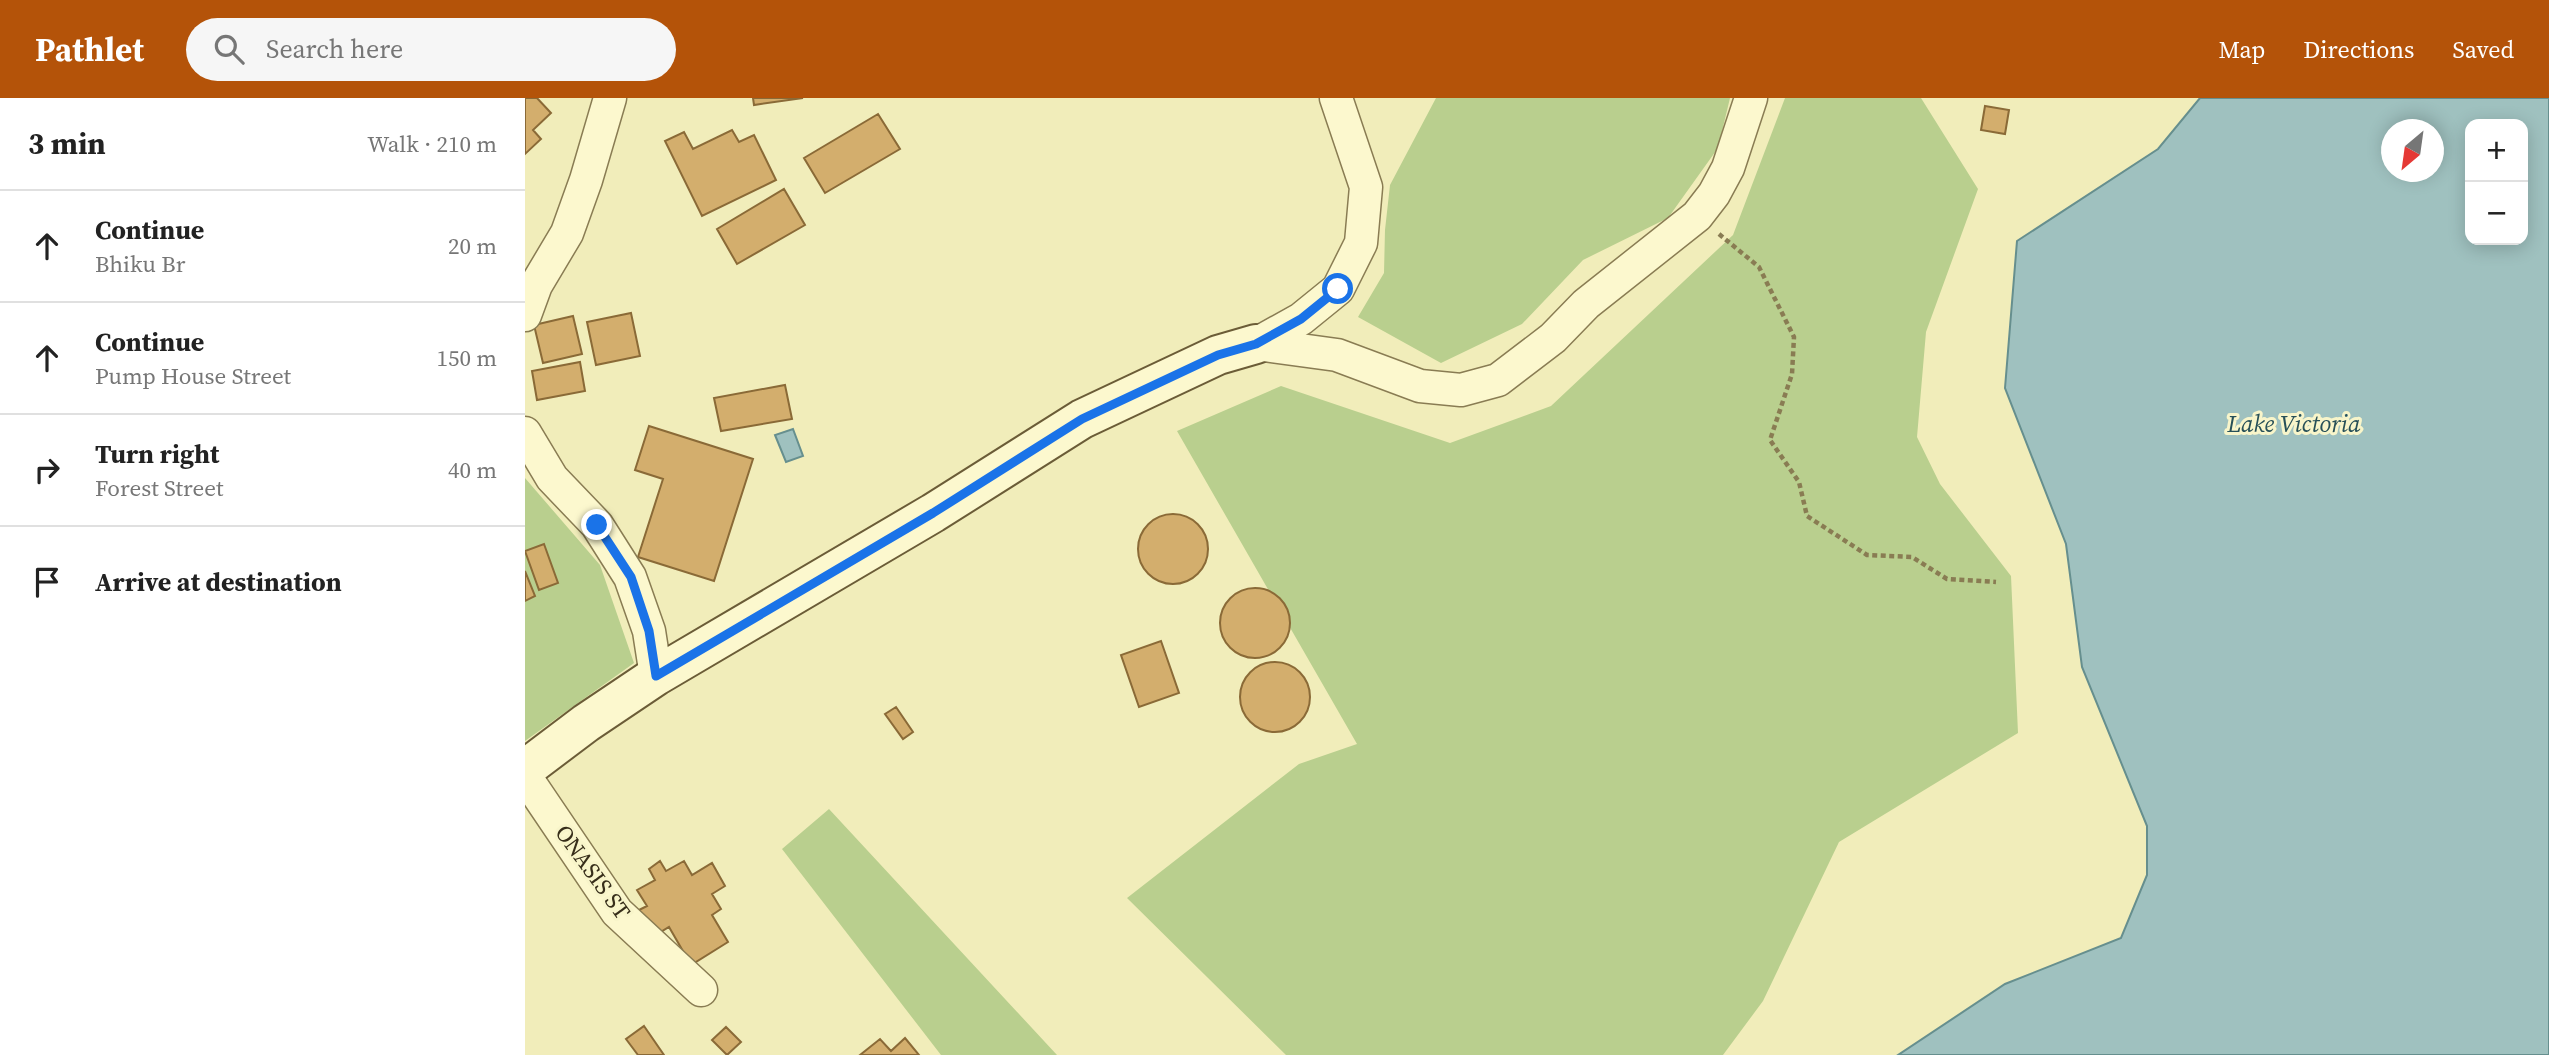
<!DOCTYPE html>
<meta charset="utf-8">
<style>
:root{--surface:#fff;--page:#f6f6f6;--text:#222;--muted:#767676;--line:#e0e0e0;--accent:#b45309}
body{margin:0;font-family:"Source Serif 4",serif;background:var(--page);color:var(--text)}
.controls{position:absolute;right:21px;top:21px;display:grid;overflow:hidden;border-radius:14px;box-shadow:0 4px 18px #0003}
.controls button{width:63px;height:63px;display:grid;place-items:center;padding:0;border:0;border-bottom:2px solid var(--line);background:var(--surface);color:var(--text);font:35px sans-serif}
.compass{position:absolute;left:1856px;top:21px;width:63px;height:63px;border-radius:50%;background:var(--surface);box-shadow:0 4px 18px #0003;rotate:209deg}
.stop{position:absolute;width:21px;height:21px;margin:-16px;border:5px solid #1a73e8;border-radius:50%;background:#fff}
.stop.end{background:#1a73e8;border-color:#fff;box-shadow:0 2px 7px #0008}
.list{margin:0;padding:0;list-style:none}
h2{display:flex;justify-content:space-between;align-items:center;height:91px;margin:0;padding:0 28px;font-size:30px}
h2 small{font-size:23px;font-weight:400;color:var(--muted)}
.list li{display:grid;grid-template-columns:46px 1fr auto;gap:21px;align-items:center;box-sizing:border-box;height:112px;padding:0 28px;border-top:2px solid var(--line)}
.list b{display:block;font-size:26px;white-space:nowrap}
.list p{margin:0;font-size:23px;white-space:nowrap;color:var(--muted)}
.list em{font-size:23px;font-style:normal;color:var(--muted)}
.icon{flex:none;width:38px;height:38px;fill:none;stroke:currentColor;stroke-width:2;stroke-linecap:round;stroke-linejoin:round}
.map{position:relative;flex:none;width:2024px;height:957px;overflow:hidden}
header{display:flex;align-items:center;gap:42px;box-sizing:border-box;height:98px;padding:0 35px;background:var(--accent);color:#fff}
header strong{font-size:33px}
nav{display:flex;gap:38px;margin-inline-start:auto;font-size:24px}
.search{width:490px;height:63px;background:var(--page);display:flex;align-items:center;gap:18px;box-sizing:border-box;padding:0 24px;border-radius:38px;color:var(--muted);font-size:26px}
main{display:flex}
aside{flex:1;background:var(--surface)}
.map>svg:first-child{display:block}
.green{fill:#b9cf8e}
.water{fill:#9fc1bf;stroke:#668f8e;stroke-width:2;fill-rule:evenodd}
.building{fill:#d3ae6d;stroke:#8a6a37;stroke-width:2}
.lines{fill:none;stroke-linecap:round;stroke-linejoin:round}
.street-casing{stroke:#897c53;stroke-width:35}
.secondary-casing{stroke:#6b5c37;stroke-width:42}
.path{stroke:#897c53;stroke-width:4.5;stroke-dasharray:5 3.5;stroke-linecap:butt}
.street{stroke:#fcf8ce;stroke-width:32}
.secondary{stroke:#fcf8ce;stroke-width:38}
.route{stroke:#1a73e8;stroke-width:9}
.labels{text-anchor:middle;stroke-width:6;stroke-linejoin:round;paint-order:stroke}
.street-label{font-size:23px;fill:#372e1a;stroke:#f8f5ca}
.water-label{font-size:24px;font-style:italic;fill:#275058;stroke:#f8f5ca}
</style>
<header>
<strong>Pathlet</strong>
<div class="search"><svg class="icon" aria-label="search" viewBox="0 0 24 24"><circle cx="10" cy="10" r="6"/><path d="M15 15l6 6"/></svg>Search here</div>
<nav><a>Map</a><a>Directions</a><a>Saved</a></nav>
</header>
<main>
<aside>
<h2>3 min<small>Walk · 210 m</small></h2>
<ul class="list">
<li><svg class="icon" aria-label="ahead" viewBox="0 0 24 24"><path d="M12 20V5M6 11l6-6 6 6"/></svg><div><b>Continue</b><p>Bhiku Br</p></div><em>20 m</em></li>
<li><svg class="icon" aria-label="ahead" viewBox="0 0 24 24"><path d="M12 20V5M6 11l6-6 6 6"/></svg><div><b>Continue</b><p>Pump House Street</p></div><em>150 m</em></li>
<li><svg class="icon" aria-label="right" viewBox="0 0 24 24"><path d="M7 20v-9h11M14 6l5 5-5 5"/></svg><div><b>Turn right</b><p>Forest Street</p></div><em>40 m</em></li>
<li><svg class="icon" aria-label="arrive" viewBox="0 0 24 24"><path d="M6 21V4h12l-3 4 3 4H6"/></svg><div><b>Arrive at destination</b></div></li>
</ul>
</aside>
<div class="map">
<svg width="2024" height="957" viewBox="0 0 2024 957">
<rect width="100%" height="100%" fill="#f1edba"/>
<path class="green" d="M911 0H1205L1193 50 1143 120 1058 162 997 226 916 265 833 219 859 175 860 132 865 87Z
M1260 0H1396L1453 91 1401 234 1392 339 1415 386 1486 478 1493 635 1314 744 1238 903 1198 957H761L602 800 774 666 832 646 652 333 756 288 925 345 1026 308 1208 137Z
M0 380 75 467 109 565 0 643Z
M304 711 532 957H416L257 751Z"/>
<path class="water" d="M1675 0H2024V957H1373L1480 886 1596 840 1622 777V728L1557 569 1541 446 1480 290 1492 143 1633 51ZM1998 26V142H1945V26ZM1867 32H1909V74H1867Z
M268 331 278 358 261 364 250 337Z"/>
<path class="building" d="M0 0H12L26 15 8 32 16 41 0 56Z
M228 0H278L229 7Z
M1460 8 1484 12 1480 36 1456 32Z
M353 16 375 51 300 95 279 60Z
M207 32 214 44 229 37 251 82 177 118 140 43 159 34 168 51Z
M259 91 280 127 212 166 192 131Z
M106 215 115 258 71 267 62 224Z
M48 218 57 256 18 265 9 227Z
M55 264 60 293 12 302 7 273Z
M260 287 267 321 196 333 189 300Z
M124 328 228 361 189 483 113 459 138 381 110 372Z
M613 451a35 35 0 1 1 70 0a35 35 0 1 1-70 0Z
M19 446 33 485 14 492 0 453Z
M0 473 10 498 0 503Z
M695 525a35 35 0 1 1 70 0a35 35 0 1 1-70 0Z
M636 543 654 595 614 609 596 557Z
M715 599a35 35 0 1 1 70 0a35 35 0 1 1-70 0Z
M371 609 388 634 378 641 360 616Z
M135 763 141 773 159 763 167 777 187 765 200 788 187 796 196 811 187 817 203 844 166 867 144 829 129 838 114 812 122 808 112 792 130 782 124 771Z
M119 928 139 957H113L101 941Z
M201 929 216 944 202 957 187 942Z
M380 940 394 957H335L355 941 366 953Z"/>
<g class="lines">
<defs>
<path id="street" d="M0 217 11 187 42 135 61 82 85 0
M731 246 812 257 895 288 936 292 973 282 1028 240 1061 206 1172 118 1189 96 1203 70 1226 0
M731 246 776 221 813 191 836 145 841 89 811 0
M0 335 27 380 72 427 105 479 124 533 131 578
M0 678 92 814 176 892"/>
<path id="secondary" d="M0 671 61 625 131 578 408 415 557 321 693 257 731 246"/>
</defs>
<use href="#street" class="street-casing"/>
<use href="#secondary" class="secondary-casing"/>
<path class="path" d="M1194 136 1234 169 1269 239 1267 276 1245 342 1274 384 1282 418 1342 457 1387 459 1422 481 1471 484"/>
<use href="#street" class="street"/>
<use href="#secondary" class="secondary"/>
</g>
<g class="lines">
<path class="route" d="M72 427 106 479 124 533 131 578 408 415 557 321 693 257 731 246 776 221 813 191"/>
</g>
<g class="labels">
<g class="street-label">
<text transform="translate(68 774) rotate(54)" y="8">ONASIS ST</text>
</g>
<g class="water-label">
<text x="1769" y="334">Lake Victoria</text>
</g>
</g>
</svg>
<div class="controls">
<button>+</button>
<button>−</button>
</div>
<svg class="compass" viewBox="-18 -18 36 36"><path d="M0-13l5 13h-10z" fill="#e53935"/><path d="M0 13l5-13h-10z" fill="#767676"/></svg>
<div class="stop" style="left:813px;top:191px"></div>
<div class="stop end" style="left:72px;top:427px"></div>
</div>
</main>
